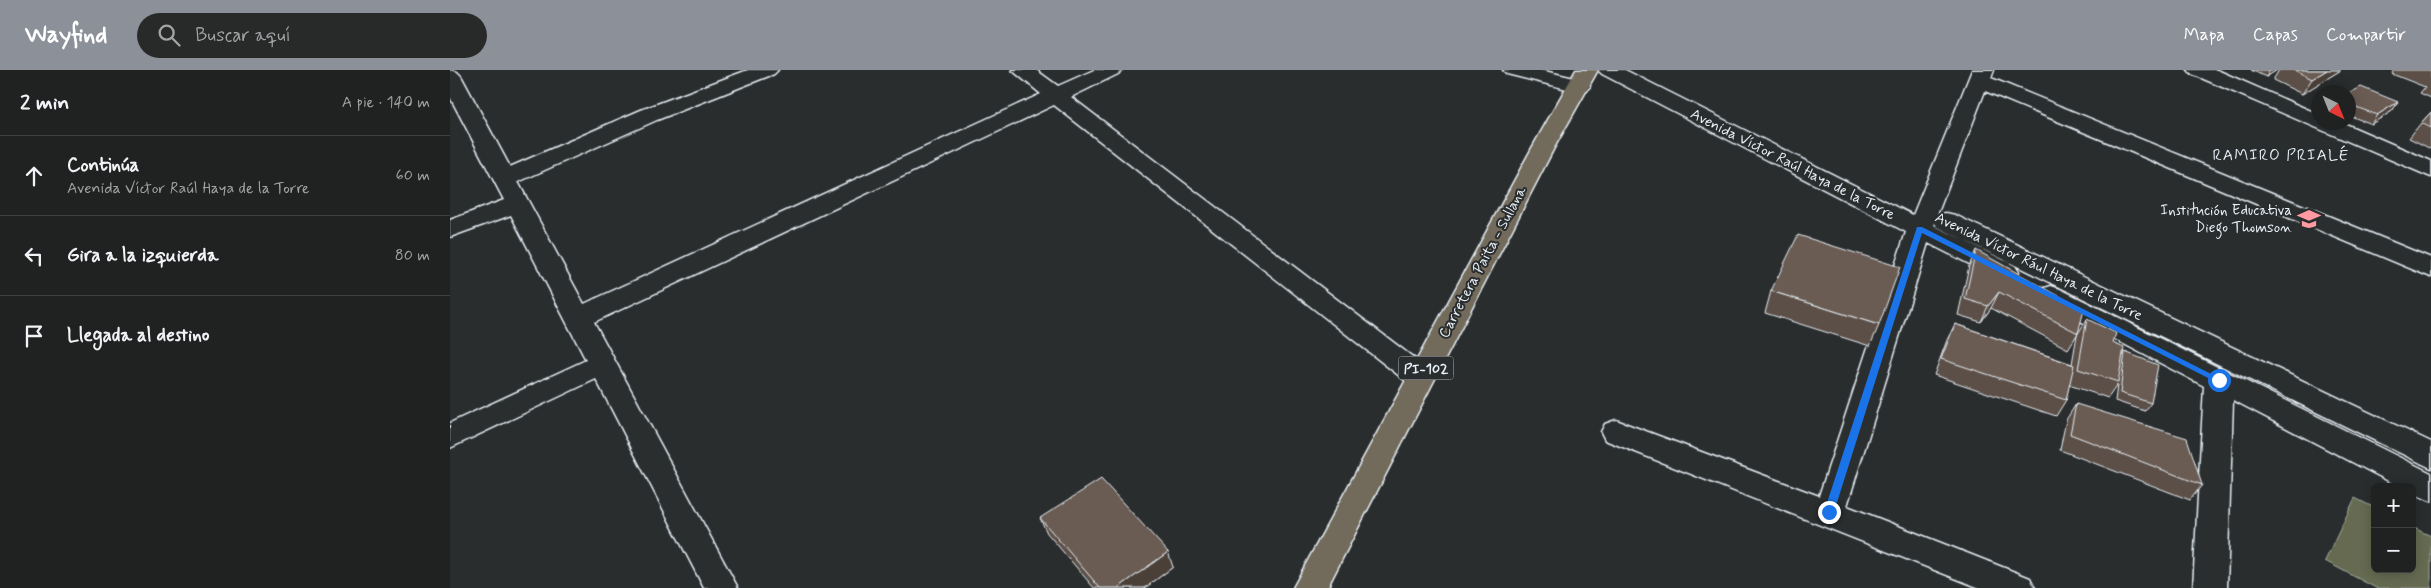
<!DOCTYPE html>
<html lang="es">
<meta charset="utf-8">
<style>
:root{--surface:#202222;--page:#282a2a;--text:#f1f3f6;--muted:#a2a4a5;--line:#3d3f40;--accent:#8c9099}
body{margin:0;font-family:Mynerve,sans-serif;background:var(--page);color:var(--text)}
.controls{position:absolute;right:15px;bottom:15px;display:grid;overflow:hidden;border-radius:8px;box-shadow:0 2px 12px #0003}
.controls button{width:45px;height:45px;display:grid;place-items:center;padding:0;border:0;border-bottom:1px solid var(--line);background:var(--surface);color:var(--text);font:25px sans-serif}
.compass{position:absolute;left:1861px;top:15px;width:45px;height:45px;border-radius:50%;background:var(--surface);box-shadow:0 2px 12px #0003;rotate:137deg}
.stop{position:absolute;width:15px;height:15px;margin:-11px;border:4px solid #1a73e8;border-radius:50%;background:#fff}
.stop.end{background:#1a73e8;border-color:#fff;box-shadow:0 1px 5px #0008}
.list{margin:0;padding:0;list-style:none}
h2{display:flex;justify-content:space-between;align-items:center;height:65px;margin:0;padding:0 20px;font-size:21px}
h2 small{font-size:16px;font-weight:400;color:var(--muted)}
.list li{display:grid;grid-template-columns:32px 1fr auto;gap:15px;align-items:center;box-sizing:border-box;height:80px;padding:0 20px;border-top:1px solid var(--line)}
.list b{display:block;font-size:19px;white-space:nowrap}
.list p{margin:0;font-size:16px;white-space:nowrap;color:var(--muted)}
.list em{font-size:16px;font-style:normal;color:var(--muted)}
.icon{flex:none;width:28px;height:28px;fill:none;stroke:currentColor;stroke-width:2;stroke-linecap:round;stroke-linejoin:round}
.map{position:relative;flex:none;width:1981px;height:518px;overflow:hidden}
header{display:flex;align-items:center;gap:30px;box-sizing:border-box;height:70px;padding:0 25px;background:var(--accent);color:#fff}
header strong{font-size:24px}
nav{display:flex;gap:28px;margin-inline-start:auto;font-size:18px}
.search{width:350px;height:45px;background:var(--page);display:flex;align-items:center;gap:12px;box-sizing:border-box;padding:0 18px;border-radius:28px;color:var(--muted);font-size:19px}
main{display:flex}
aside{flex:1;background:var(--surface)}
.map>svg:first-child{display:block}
.green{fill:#656b51;stroke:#a6aea4}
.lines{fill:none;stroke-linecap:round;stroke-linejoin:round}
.street-casing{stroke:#e8f1f8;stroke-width:3}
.primary-casing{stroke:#e8f1f8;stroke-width:3}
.street{fill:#2a2d2e;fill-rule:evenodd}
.primary{fill:#726b5a;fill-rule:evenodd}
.wall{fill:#5c4f47;stroke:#e8f1f8}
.shaded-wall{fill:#4b4039;stroke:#e8f1f8}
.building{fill:#6b5c52;stroke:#e8f1f8}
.route{fill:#1a73e8}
.labels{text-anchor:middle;stroke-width:4;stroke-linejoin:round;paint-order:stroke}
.shield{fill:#2a2d2e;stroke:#afb6bb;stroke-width:1}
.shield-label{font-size:14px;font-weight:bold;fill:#e8f1f8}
.street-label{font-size:15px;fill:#e8f1f8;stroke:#2a2d2e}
.poi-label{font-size:15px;fill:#e8f1f8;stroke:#2a2d2e;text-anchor:end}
.neighbourhood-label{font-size:16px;letter-spacing:1px;fill:#e8f1f8;stroke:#2a2d2e}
</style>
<header>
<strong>Wayfind</strong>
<div class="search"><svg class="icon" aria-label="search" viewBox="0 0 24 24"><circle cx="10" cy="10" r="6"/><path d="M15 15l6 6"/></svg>Buscar aquí</div>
<nav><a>Mapa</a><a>Capas</a><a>Compartir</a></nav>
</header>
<main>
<aside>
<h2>2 min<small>A pie · 140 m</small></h2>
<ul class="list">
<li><svg class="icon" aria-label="ahead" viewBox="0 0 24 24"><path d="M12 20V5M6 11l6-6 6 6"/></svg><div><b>Continúa</b><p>Avenida Víctor Raúl Haya de la Torre</p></div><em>60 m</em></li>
<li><svg class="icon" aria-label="left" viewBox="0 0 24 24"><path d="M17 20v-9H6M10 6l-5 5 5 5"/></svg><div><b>Gira a la izquierda</b></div><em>80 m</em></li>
<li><svg class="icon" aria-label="arrive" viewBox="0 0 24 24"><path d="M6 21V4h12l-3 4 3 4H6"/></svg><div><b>Llegada al destino</b></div></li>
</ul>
</aside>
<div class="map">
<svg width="1981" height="518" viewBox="0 0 1981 518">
<rect width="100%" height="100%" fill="#2a2d2e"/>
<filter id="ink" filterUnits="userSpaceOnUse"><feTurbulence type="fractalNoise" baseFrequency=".02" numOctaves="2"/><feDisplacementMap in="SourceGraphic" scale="10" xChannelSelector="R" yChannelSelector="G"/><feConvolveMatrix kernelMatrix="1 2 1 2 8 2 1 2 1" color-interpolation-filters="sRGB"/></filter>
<g filter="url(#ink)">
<path class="green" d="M1905 428 1925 438V499H1962V457L1981 466V518H1926L1875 491Z"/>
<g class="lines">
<defs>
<path id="street" d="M0 0 7 2 11 6 60 97 191 40 298 0H328L324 4 207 50 68 112 134 234 591 24 562 0H586L608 16 644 0H672L668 4 621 27 981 301 985 308 981 315 971 319 961 315 604 35 144 252 288 518H254L146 309 0 378V353L136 290 61 145 0 167V150L54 130 0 27Z
M1053 0H1090L1137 11 1140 16 1137 21 1129 22 1057 4Z
M1148 0H1175L1463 145 1522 0H1544L1541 8 1981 188V207L1535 21 1487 145 1496 143 1505 145 1981 372V398L1487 157 1485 153 1484 155 1565 196 1569 202 1565 208 1556 211 1547 208 1478 173 1397 436 1580 508 1585 518H1530L1155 370 1151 362 1155 354 1166 350 1369 426 1456 162 1152 4Z
M1738 0H1767L1868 44V52H1891L1981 91V107L1742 4Z
M1601 216 1610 219 1981 403V431L1962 423V417H1950L1783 330 1777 518H1743L1754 316 1592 231 1588 225 1592 219Z"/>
<path id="primary" d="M1126 0H1148L1104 78 877 518H843L1082 78Z"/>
</defs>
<use href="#street" class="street-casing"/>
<use href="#primary" class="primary-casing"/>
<use href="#street" class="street"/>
<use href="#primary" class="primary"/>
</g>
<path class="wall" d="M1801 0H1827L1816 7Z
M1829 0H1891L1852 24 1823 10Z
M1944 0H1981V28L1970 23 1975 17 1942 4Z
M1898 24 1948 32 1942 41 1921 54 1898 45Z
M1981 42V79L1959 68 1971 53Z
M1526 180 1628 263 1618 279 1541 238 1531 252 1508 245 1519 196Z
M1321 221 1429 255 1420 276 1315 243Z
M1637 249 1663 273 1672 287 1675 282 1701 333 1695 341 1665 331 1667 315 1658 328 1619 315 1616 330 1606 346 1484 305 1497 270 1505 254 1622 294 1627 265Z
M1626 334 1752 415 1740 430 1610 380 1616 350Z
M590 448 723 497 695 518H644L597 463Z"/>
<path class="shaded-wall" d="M1820 0H1827L1816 7Z
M1877 0H1891L1852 24 1862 9Z
M1948 32 1942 41 1921 54 1927 45Z
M1549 222 1541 238 1531 252 1538 236Z
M718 482 723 497 695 518H668Z"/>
<path class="building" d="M1844 0H1877L1862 9Z
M1911 17 1948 32 1927 45 1898 34V24Z
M1981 42V58L1971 53Z
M1348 165 1450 197 1429 255 1321 221Z
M1526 180 1634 240 1628 263 1549 222 1538 236 1515 229Z
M1637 249 1666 263 1663 273 1674 278 1668 312 1628 299Z
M1505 254 1624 295 1616 330 1491 289Z
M1675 282 1708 295 1701 333 1670 323Z
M1626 334 1737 368 1752 415 1620 364Z
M651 409 718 482 668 518H650L590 448Z"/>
</g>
<path class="route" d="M1467 157H1472L1773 310 1772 312H1766L1472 163 1384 442 1379 446 1376 445 1374 442Z"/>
<defs>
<symbol id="school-bare" viewBox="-9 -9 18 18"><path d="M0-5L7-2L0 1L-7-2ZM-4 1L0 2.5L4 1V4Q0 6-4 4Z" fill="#ff9aa2" stroke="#2a2d2e" stroke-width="2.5" paint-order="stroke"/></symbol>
</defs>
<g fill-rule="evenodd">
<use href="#school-bare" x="1843" y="133" width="32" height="32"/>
</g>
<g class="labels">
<rect class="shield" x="948.5" y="286.5" width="55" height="23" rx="4"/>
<g class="shield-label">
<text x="976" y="303">PI-102</text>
</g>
<g class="street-label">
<text transform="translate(1343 94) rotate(27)" y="5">Avenida Víctor Raúl Haya de la Torre</text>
<text transform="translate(1032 192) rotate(-62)" y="5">Carretera Paita - Sullana</text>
<text transform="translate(1589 196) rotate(26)" y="5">Avenida Víctor Rául Haya de la Torre</text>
</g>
<g class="poi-label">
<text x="1842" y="145">Institución Educativa<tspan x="1842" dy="17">Diego Thomson</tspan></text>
</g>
<g class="neighbourhood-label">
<text x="1831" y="90">RAMIRO PRIALÉ</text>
</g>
</g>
</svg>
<div class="controls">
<button>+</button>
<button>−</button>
</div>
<svg class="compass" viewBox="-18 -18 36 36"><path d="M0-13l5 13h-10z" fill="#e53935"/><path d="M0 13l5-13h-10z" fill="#a2a4a5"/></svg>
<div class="stop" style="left:1769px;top:310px"></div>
<div class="stop end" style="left:1379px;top:442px"></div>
</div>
</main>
